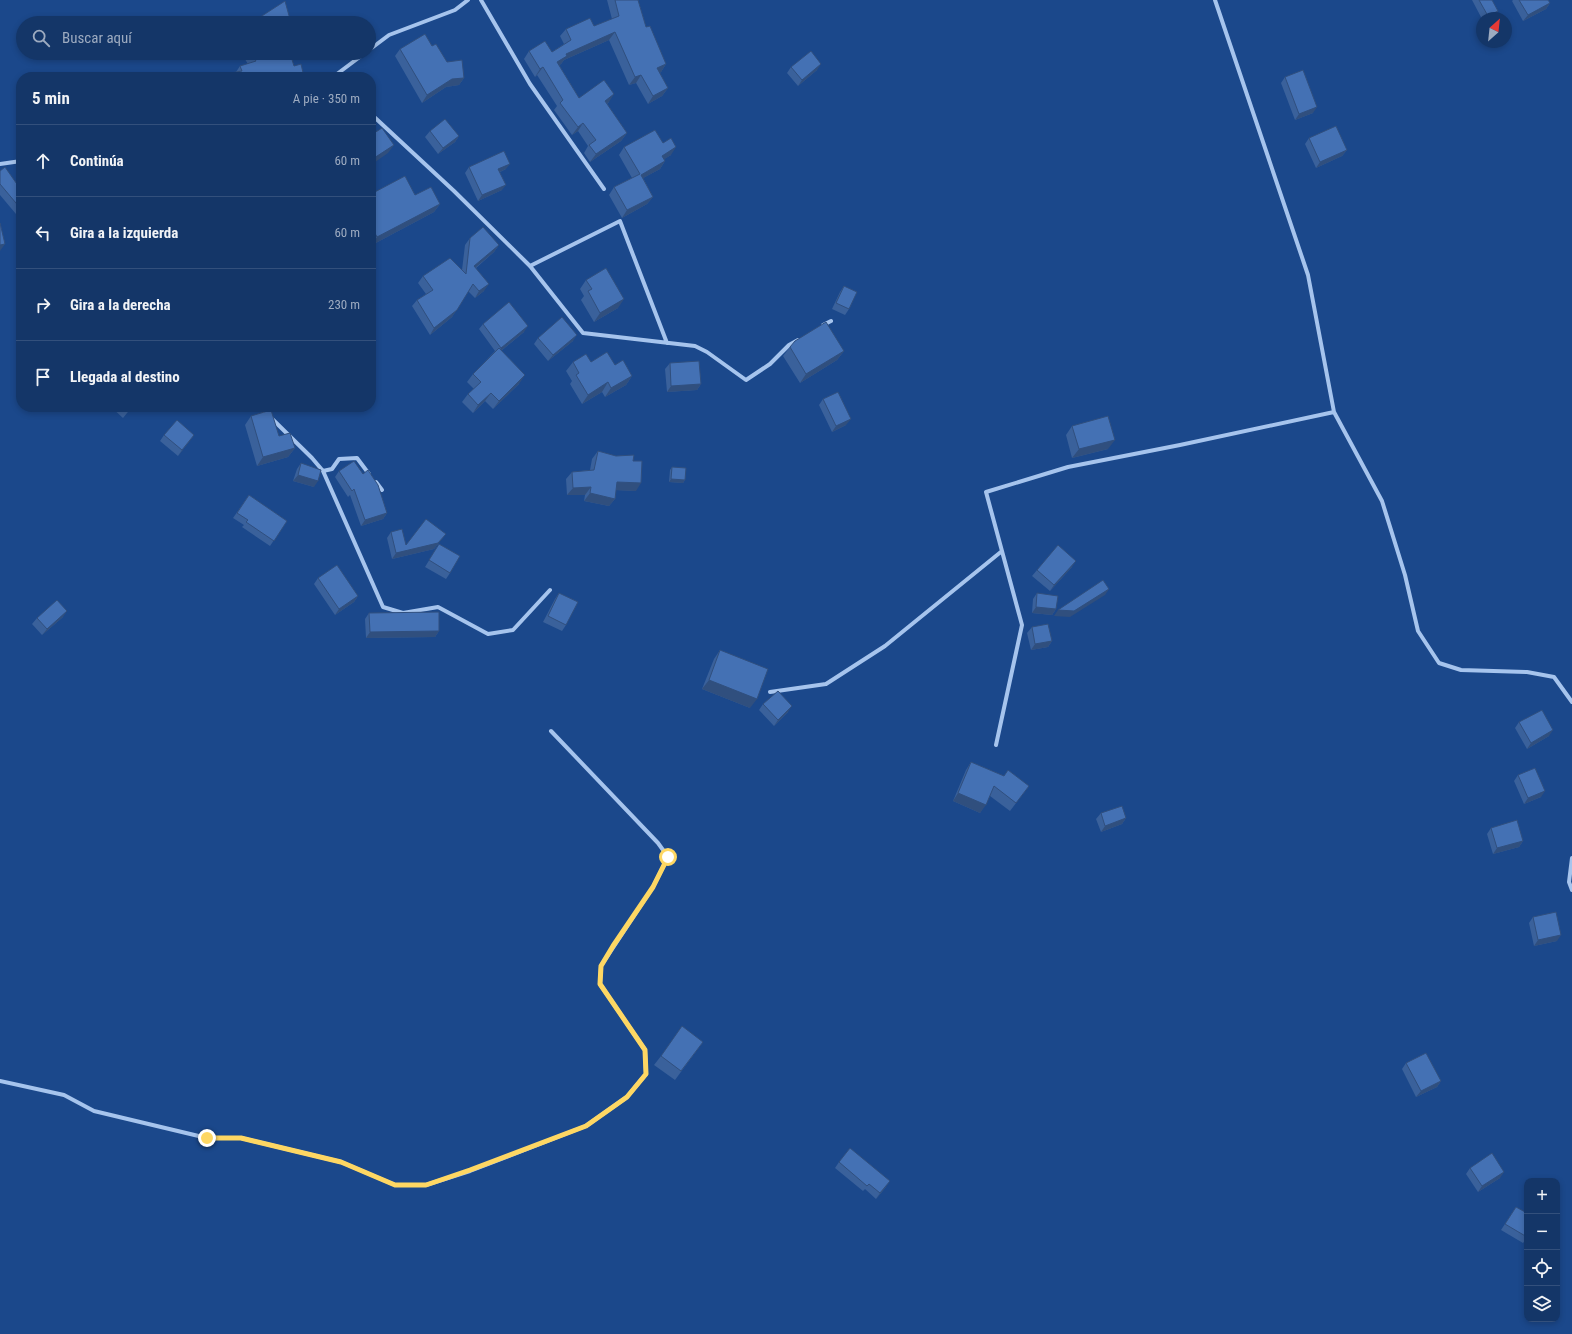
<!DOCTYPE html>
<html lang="es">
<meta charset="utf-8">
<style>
:root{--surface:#143668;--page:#214171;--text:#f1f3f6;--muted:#9dabc0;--line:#33507c}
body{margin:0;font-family:"Roboto Condensed",sans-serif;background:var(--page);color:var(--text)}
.controls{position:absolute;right:12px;bottom:12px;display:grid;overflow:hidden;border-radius:8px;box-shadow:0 2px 6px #0003}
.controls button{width:36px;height:36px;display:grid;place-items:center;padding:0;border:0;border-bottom:1px solid var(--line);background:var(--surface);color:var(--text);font:20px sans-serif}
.compass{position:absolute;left:1476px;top:12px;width:36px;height:36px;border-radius:50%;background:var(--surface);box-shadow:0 2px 6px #0003;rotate:27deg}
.stop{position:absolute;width:12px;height:12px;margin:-9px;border:3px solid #fed763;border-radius:50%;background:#fff}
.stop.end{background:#fed763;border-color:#fff;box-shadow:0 1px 4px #0008}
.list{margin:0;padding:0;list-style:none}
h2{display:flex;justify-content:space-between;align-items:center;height:52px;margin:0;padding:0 16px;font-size:17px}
h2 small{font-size:13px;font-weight:400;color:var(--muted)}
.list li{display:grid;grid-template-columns:26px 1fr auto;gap:12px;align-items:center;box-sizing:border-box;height:72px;padding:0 16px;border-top:1px solid var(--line)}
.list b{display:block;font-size:15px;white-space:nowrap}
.list em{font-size:13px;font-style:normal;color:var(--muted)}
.icon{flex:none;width:22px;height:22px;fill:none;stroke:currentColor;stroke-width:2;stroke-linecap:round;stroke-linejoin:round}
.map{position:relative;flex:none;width:1572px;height:1334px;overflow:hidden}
.search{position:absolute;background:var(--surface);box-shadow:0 2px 6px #0003;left:16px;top:16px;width:360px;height:44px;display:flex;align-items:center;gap:10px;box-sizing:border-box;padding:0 14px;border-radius:22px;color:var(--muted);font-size:15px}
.panel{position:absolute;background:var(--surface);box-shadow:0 2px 6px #0003;left:16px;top:72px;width:360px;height:340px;border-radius:16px}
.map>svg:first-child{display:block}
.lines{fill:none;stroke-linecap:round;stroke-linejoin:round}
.minor{stroke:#a6c4ed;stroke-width:4}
.wall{fill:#3a619b}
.shaded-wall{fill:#304f7e}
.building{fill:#4471b4;stroke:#304f7e}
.route{stroke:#fed763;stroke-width:5}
</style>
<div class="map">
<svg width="1572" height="1334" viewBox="0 0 1572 1334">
<rect width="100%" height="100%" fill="#1b488b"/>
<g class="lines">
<path class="minor" d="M481 0 530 84 604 189
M1215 0 1308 275 1334 412 1382 501 1405 575 1418 631 1439 663 1461 670 1527 672 1554 677 1572 702
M369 50 389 35 455 10 468 0
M333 77 365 53
M371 114 454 191 530 266 583 333 695 346 707 352 746 380 770 364 789 345 798 340
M0 164 21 161
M530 266 620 221 667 343
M823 325 831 321
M260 407 312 458 323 471 332 469 339 459 357 458 369 474
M323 471 383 607 403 613 438 607 488 634 513 630 550 590
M376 482 382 490
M770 692 826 684 885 646 1002 551
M996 745 1022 625 986 492 1068 467 1180 445 1334 412
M1572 858 1569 882 1572 890
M0 1081 64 1095 94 1111 207 1138H241L341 1162 395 1185H426L470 1171 586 1126 627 1097 646 1074 645 1050 600 984 601 966 653 887 668 857 658 843 551 731"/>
</g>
<path class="wall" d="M607 0H638L646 27 666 64 661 72 659 73 668 88 662 96 648 104 636 83 629 85 609 40 564 60 561 64 559 65 579 98 609 102 607 104 627 133 621 141 590 162 584 153 588 146 578 131 572 135 554 110 557 106 537 75 535 77 524 59 529 51 552 52 564 44 560 36 566 29 594 26 612 19Z
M1472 0H1492L1494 17 1491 18H1482V19Z
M1513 0H1548L1550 3 1546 9 1523 21 1512 1Z
M432 46 447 62 464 78 459 85 446 87 422 103 395 56 400 49Z
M241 53H290L294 66 304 77H223L225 74 236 72 240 66 248 64Z
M791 67 817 70 798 86 787 73Z
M1285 77 1313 113 1295 120 1281 83Z
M430 131 459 136 455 142 438 154 425 137Z
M1309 138 1347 150 1342 156 1316 168 1305 144Z
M663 143 671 155 664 159 665 161 660 169 643 178 653 197 647 204 622 218 609 195 614 187 632 178 619 155 624 147Z
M469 167 506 169 500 172 502 190 478 201 465 173Z
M0 171 19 187 21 185V220L0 195Z
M371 194 415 195 440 204 434 212 372 245 371 244Z
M470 238 499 245 494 252 476 268 484 291 475 298 468 291 452 317 430 335 412 306 417 300 426 294 418 283 423 276 462 270 465 245Z
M586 280 618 308 594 322 581 300 584 296 580 289Z
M844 286 849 309 845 315 832 309 840 292Z
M483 324 524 332 501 351 519 384 493 409 485 401 473 413 462 402 468 394 474 389 467 382 473 374 495 351 479 329Z
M538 338 573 341 548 361 534 344Z
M790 347 844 351 837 360 800 383 783 356Z
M573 362H591L615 365 632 376 626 385 605 397 602 392 582 404 570 384 572 381 566 371Z
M670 363 701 384 697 390 667 392 665 369Z
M823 399 846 425 832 432 819 405Z
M111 407H132L123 418Z
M251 416 295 448 288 457 257 466 245 425Z
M1072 426 1108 449 1072 458 1066 435Z
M164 435H194L178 456 160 441Z
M598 451 633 461 636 491 616 490 615 499 609 506 584 501 585 495H567L566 479 572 472 590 470 592 459Z
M301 463 314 487 293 481 297 469Z
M672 467 685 480 683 483 669 482 670 470Z
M339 471 363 474 387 513 383 519 361 526 350 495 348 497 335 477Z
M249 495 287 521 270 546 242 527 244 525 233 518Z
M391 532 406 545 441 540 434 549 392 559 387 538Z
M439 544 450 573 446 579 425 567Z
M1072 567 1050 591 1032 576 1037 570Z
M318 578 358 596 354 602 335 615 314 584Z
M559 593 566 625 562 631 543 622 555 599Z
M1037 593 1056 609 1052 615 1032 613 1033 599Z
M369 613 439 631 435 637 366 638 365 619Z
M63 617 42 635 32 624 37 618Z
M1032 627 1052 641 1048 647 1031 650 1027 633Z
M720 650 750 708 702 689 714 659Z
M763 704 788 712 774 726 759 710Z
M1519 722 1549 736 1527 749 1515 728Z
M971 762 1004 776 1029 786 1010 811 990 796 980 813 953 801 966 770Z
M1518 775 1541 797 1524 804 1514 781Z
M1101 813 1126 818 1122 824 1101 832 1096 819Z
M1491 828 1523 841 1519 847 1493 854 1487 834Z
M1533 917 1557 941 1534 946 1529 923Z
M703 1042 675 1080 654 1065 661 1056Z
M1406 1063 1441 1081 1437 1087 1416 1097 1402 1069Z
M839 1162 886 1187 876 1199 865 1189 863 1191 835 1168Z
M1470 1168 1500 1178 1478 1192 1466 1174Z
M1516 1207 1527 1238 1523 1243 1501 1230Z"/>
<path class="shaded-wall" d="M1550 3 1546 9 1523 21 1528 15Z
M1498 11 1494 17 1491 18H1486L1488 16Z
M615 32 609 40 564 60 561 64 552 70 557 62 566 54Z
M666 64 661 72 651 76 657 68Z
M821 64 817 70 798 86 802 80Z
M543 67 537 75 535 77 540 69Z
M641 75 636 83 629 85 635 77Z
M464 78 459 85 446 87 422 103 427 95 452 79Z
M668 88 662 96 648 104 653 96Z
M614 94 609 102 599 109 605 101Z
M1317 107 1313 113 1295 120 1299 114Z
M583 123 578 131 572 135 578 127Z
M627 133 621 141 590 162 596 154Z
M459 136 455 142 438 154 443 148Z
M394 145 388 153 371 165V160Z
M676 147 671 155 657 164 662 156Z
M1347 150 1342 156 1316 168 1320 162Z
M665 161 660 169 636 182 641 175Z
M510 164 506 169 495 174 498 169Z
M506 185 502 190 478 201 482 195Z
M653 197 647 204 622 218 627 210Z
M440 204 434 212 372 245 377 237Z
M5 244 0 251V245Z
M499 245 494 252 469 273 474 266Z
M489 284 484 291 475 298 479 291Z
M624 299 618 308 594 322 600 313Z
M457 310 452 317 430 335 434 328Z
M528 326 524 332 497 354 501 348Z
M577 335 573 341 548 361 553 355Z
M844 351 837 360 800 383 806 374Z
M525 375 519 384 493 409 499 401Z
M632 376 626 385 605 397 611 388Z
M608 382 602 392 582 404 588 395Z
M701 384 697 390 667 392 671 386Z
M491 393 485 401 473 413 478 405Z
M851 419 846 425 832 432 836 426Z
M194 435 190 441 178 456 182 450Z
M1115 440 1108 449 1072 458 1079 449Z
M295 448 288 457 257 466 263 457Z
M298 475 318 481 314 487 293 481Z
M671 479 685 480 683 483 669 482Z
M617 482 641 483 636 491 612 490Z
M591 487 585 495H567L573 488Z
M590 493 615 499 609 506 584 501Z
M387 513 383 519 361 526 365 520Z
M446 534 434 549 392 559 396 553Z
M1076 561 1072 567 1050 591 1054 585Z
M1109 589 1105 595 1070 617 1054 616 1058 610Z
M358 596 354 602 335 615 339 609Z
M1036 607 1056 609 1052 615 1032 613Z
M67 611 63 617 42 635 47 629Z
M439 631 435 637 366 638 370 632Z
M1052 641 1048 647 1031 650 1035 644Z
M709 680 757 699 750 708 702 689Z
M792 706 788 712 774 726 778 720Z
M1553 730 1549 736 1527 749 1531 743Z
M1545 791 1541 797 1524 804 1528 798Z
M958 793 986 805 980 813 953 801Z
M1126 818 1122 824 1101 832 1105 826Z
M1523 841 1519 847 1493 854 1497 848Z
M1561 935 1557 941 1534 946 1538 940Z
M1441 1081 1437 1087 1416 1097 1421 1091Z
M1504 1172 1500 1178 1478 1192 1482 1186Z
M890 1181 886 1187 876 1199 880 1193Z"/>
<path class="building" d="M615 0H638L646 27 650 26 666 64 657 68 668 88 653 96 641 75 635 77 615 32 566 54 567 56 557 62 579 98 604 80 614 94 605 101 627 133 596 154 589 145 596 140 583 123 578 127 560 103 563 100 543 67 540 69 529 51 545 41 552 52 571 40 566 29 590 18 594 26 619 16Z
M1479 0H1492L1498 11 1488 16Z
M1519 0H1548L1550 3 1528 15Z
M285 1 291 23H251Z
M425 34 432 46 436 44 447 62 462 60 464 78 452 79 427 95 400 49Z
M811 51 821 64 802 80 791 67Z
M251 53H290L294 66 301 64 304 77H226L225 74 242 71 240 66 256 61Z
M1303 70 1317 107 1299 114 1285 77Z
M445 119 459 136 443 148 430 131Z
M1336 126 1347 150 1320 162 1309 138Z
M382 128 394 145 371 160V135Z
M655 130 663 143 671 138 676 147 662 156 665 161 641 175 653 197 627 210 614 187 640 174 624 147Z
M504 151 510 164 498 169 506 185 482 195 469 167Z
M5 167 19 187 21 185V209L0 184V171Z
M405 176 415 195 431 187 440 204 377 237 371 226V194Z
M0 223 5 244 0 245Z
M483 227 499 245 474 266 489 284 479 291 473 284 457 310 434 328 417 300 433 290 423 276 450 258 466 274 470 238Z
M606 268 624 299 600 313 588 291 592 289 586 280Z
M844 286 857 292 849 309 836 303Z
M509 302 528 326 501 348 483 324Z
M562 317 577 335 553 355 538 338Z
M826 322 844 351 806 374 790 347 795 341Z
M499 348 525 375 499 401 491 393 478 405 468 394 481 382 473 374Z
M607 352 615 365 623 360 632 376 611 388 608 382 588 395 576 375 579 373 573 362 586 354 591 362Z
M699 361 701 384 671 386 670 363Z
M838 392 851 419 836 426 823 399Z
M122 407H131L127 411Z
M271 410 279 436 290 433 295 448 263 457 251 416Z
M1108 416 1115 440 1079 449 1072 426Z
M177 420 194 435 182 450 164 435Z
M598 451 616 456 634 455 633 461H642L641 483 617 482 615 499 590 493 591 487 573 488 572 472 594 470Z
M354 461 363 474 368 470 378 485 387 513 365 520 354 489 352 491 339 471Z
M301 463 321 470 318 481 298 475Z
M672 467 686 468 685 480 671 479Z
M249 495 287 521 274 541 246 522 248 520 237 513Z
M426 519 446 534 438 543 396 553 391 532 402 529 406 545Z
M439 544 460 556 450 573 429 560Z
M1058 545 1076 561 1054 585 1037 570Z
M337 565 358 596 339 609 318 578Z
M1103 580 1109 589 1074 611 1058 610Z
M559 593 578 602 566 625 548 616Z
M1037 593 1058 596 1056 609 1036 607Z
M57 600 67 611 47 629 37 618Z
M439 612V631L370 632 369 613Z
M1048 624 1052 641 1035 644 1032 627Z
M720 650 768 669 757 699 709 680Z
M778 691 792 706 778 720 763 704Z
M1542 710 1553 730 1531 743 1519 722Z
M971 762 1004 776 1008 770 1029 786 1016 803 994 786 986 805 958 793Z
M1535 768 1545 791 1528 798 1518 775Z
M1122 806 1126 818 1105 826 1101 813Z
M1517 820 1523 841 1497 848 1491 828Z
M1556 912 1561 935 1538 940 1533 917Z
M682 1026 703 1042 681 1071 661 1056Z
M1426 1053 1441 1081 1421 1091 1406 1063Z
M850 1148 890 1181 880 1193 869 1184 867 1186 839 1162Z
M1492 1153 1504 1172 1482 1186 1470 1168Z
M1516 1207 1527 1213V1237L1505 1224Z"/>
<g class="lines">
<path class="route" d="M207 1138H241L341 1162 395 1185H426L470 1170 586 1126 627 1097 646 1074 645 1050 600 984 601 966 613 946 653 887 668 857"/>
</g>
</svg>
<div class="controls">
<button>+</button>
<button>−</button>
<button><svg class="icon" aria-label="locate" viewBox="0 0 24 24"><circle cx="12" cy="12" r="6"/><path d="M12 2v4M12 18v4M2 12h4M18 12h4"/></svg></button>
<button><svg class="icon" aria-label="layers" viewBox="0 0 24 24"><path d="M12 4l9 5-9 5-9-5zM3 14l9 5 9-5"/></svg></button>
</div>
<svg class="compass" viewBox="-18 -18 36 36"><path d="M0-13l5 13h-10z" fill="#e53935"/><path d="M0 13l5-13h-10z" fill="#9dabc0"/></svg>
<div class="stop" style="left:668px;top:857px"></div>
<div class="stop end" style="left:207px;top:1138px"></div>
<div class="search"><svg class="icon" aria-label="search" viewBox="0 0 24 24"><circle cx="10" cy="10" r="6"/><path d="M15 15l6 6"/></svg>Buscar aquí</div>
<section class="panel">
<h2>5 min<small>A pie · 350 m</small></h2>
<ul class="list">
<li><svg class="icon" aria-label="ahead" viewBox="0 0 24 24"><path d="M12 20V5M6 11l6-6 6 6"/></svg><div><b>Continúa</b></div><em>60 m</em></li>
<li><svg class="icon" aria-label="left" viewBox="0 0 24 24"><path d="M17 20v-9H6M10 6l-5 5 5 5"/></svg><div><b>Gira a la izquierda</b></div><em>60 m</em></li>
<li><svg class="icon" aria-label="right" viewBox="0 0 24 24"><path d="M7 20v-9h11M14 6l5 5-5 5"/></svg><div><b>Gira a la derecha</b></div><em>230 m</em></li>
<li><svg class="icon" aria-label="arrive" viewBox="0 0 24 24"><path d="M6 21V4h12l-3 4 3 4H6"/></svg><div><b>Llegada al destino</b></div></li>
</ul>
</section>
</div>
